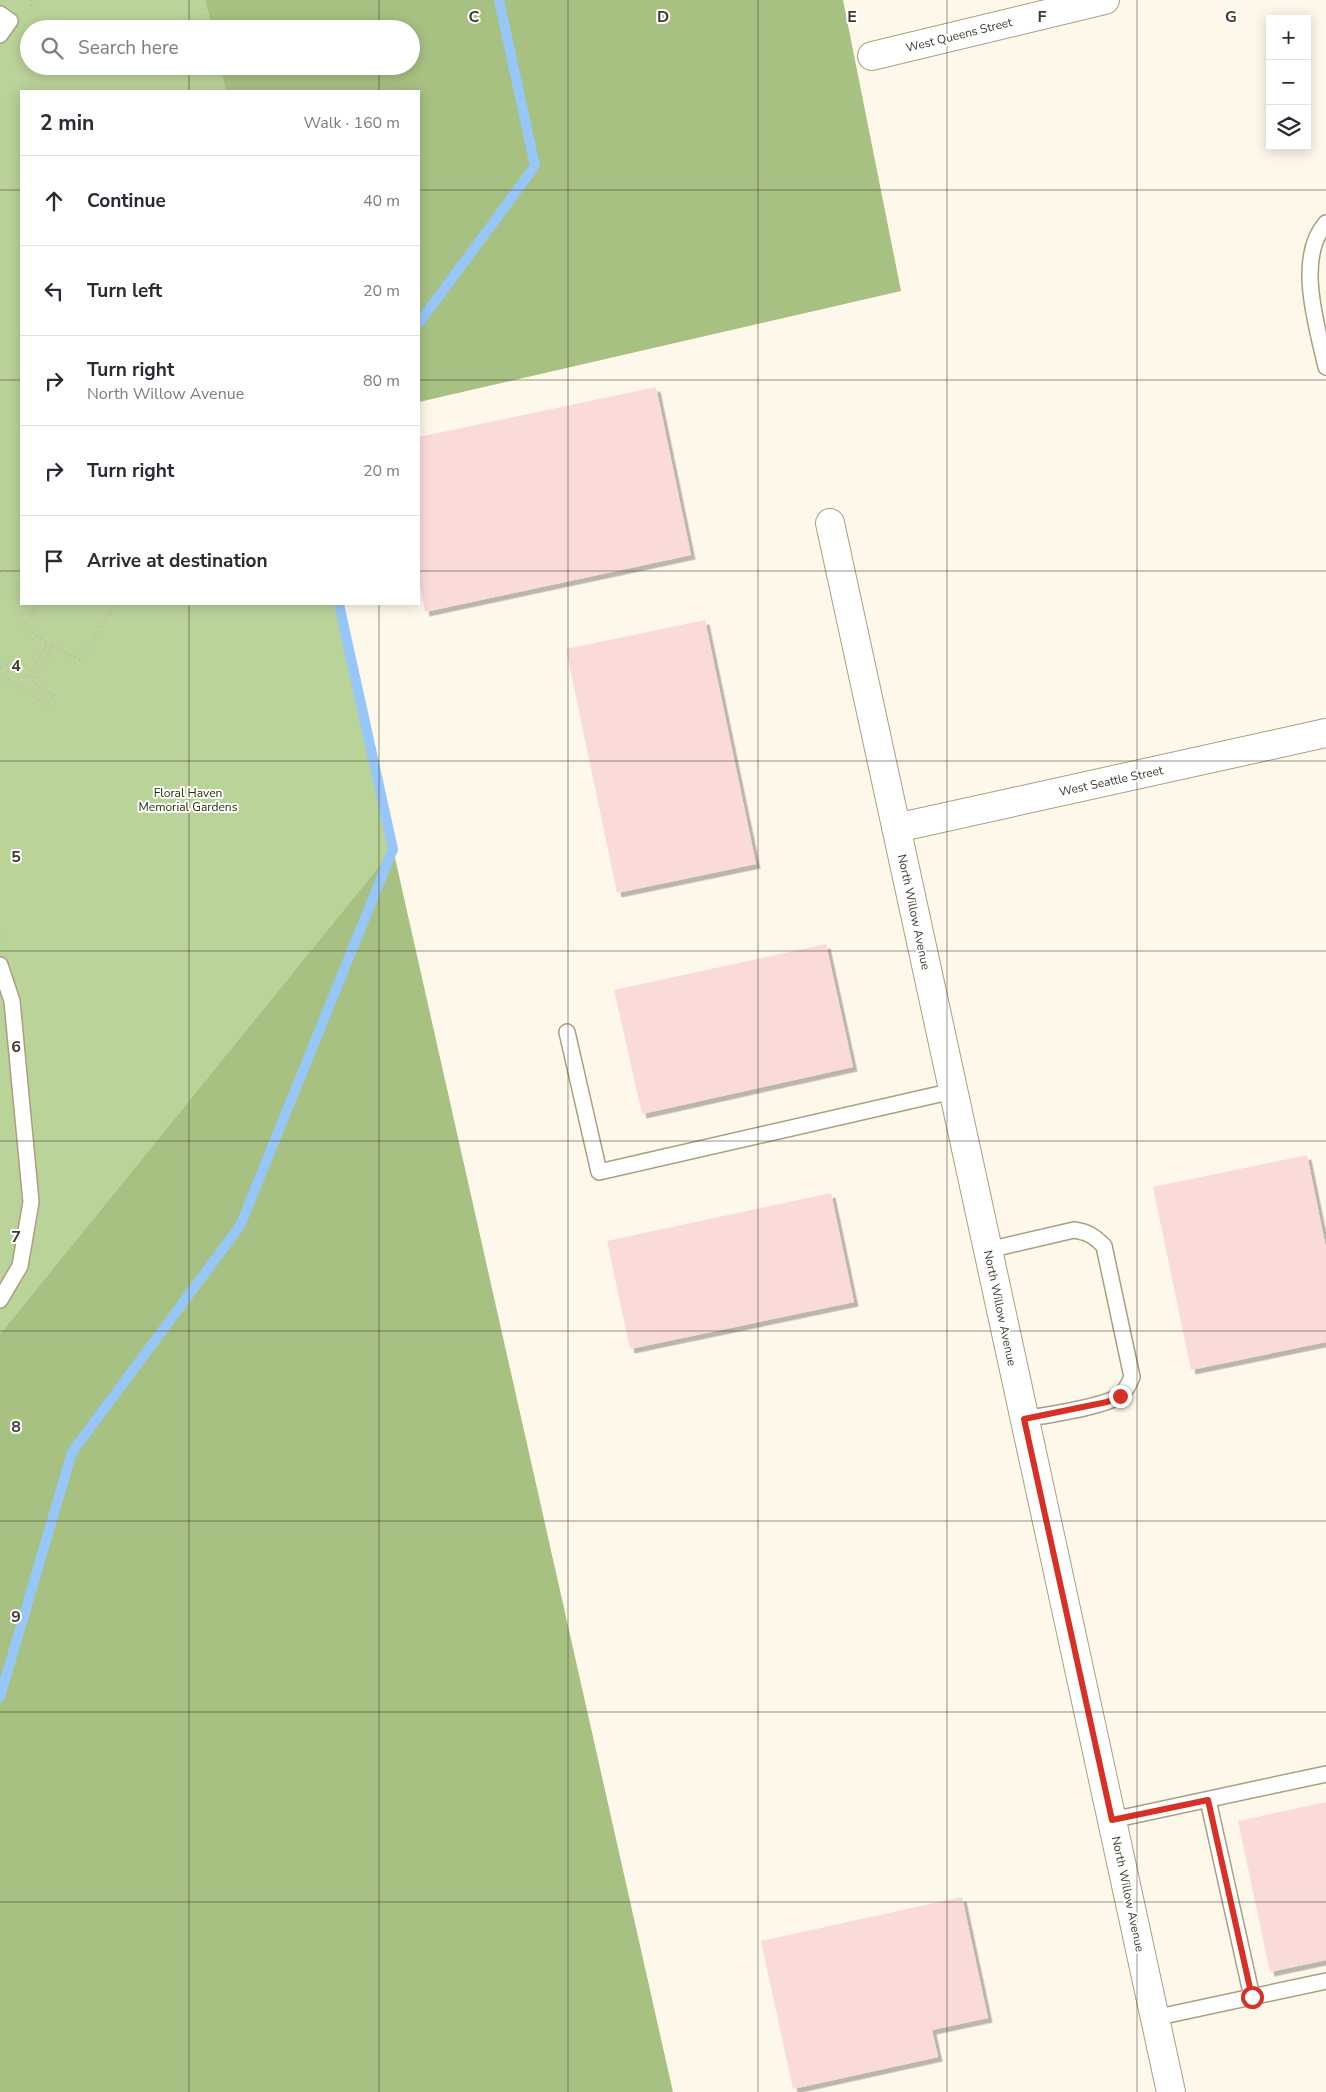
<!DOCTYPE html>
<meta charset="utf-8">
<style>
:root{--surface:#fff;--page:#f2f2f3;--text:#2b2b33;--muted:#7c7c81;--line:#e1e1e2}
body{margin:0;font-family:"Nunito Sans",sans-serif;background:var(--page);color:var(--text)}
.controls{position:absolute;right:15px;top:15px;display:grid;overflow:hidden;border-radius:0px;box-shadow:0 2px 12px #0003}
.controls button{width:45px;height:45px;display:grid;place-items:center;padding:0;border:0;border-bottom:1px solid var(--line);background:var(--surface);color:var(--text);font:25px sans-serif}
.stop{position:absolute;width:15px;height:15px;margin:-11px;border:4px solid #d93025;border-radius:50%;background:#fff}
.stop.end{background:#d93025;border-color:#fff;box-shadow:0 1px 5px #0008}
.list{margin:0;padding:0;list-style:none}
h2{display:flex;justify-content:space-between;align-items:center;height:65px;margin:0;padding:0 20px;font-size:21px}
h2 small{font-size:16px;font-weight:400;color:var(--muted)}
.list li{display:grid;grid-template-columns:32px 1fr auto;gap:15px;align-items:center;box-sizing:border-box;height:90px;padding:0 20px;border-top:1px solid var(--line)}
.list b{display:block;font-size:19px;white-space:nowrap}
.list p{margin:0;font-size:16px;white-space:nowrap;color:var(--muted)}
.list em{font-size:16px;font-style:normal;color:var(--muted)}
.icon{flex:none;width:28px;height:28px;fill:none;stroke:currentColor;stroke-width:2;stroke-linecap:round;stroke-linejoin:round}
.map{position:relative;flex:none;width:1326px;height:2092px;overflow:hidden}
.search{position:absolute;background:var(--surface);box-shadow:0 2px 12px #0003;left:20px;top:20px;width:400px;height:55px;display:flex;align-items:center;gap:12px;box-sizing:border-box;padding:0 18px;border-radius:28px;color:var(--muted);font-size:19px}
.panel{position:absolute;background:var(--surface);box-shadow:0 2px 12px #0003;left:20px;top:90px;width:400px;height:515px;border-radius:0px}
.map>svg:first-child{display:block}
.green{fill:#bad399}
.forest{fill:#a7c183}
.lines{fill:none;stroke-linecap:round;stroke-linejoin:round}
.stream{stroke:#97c6f9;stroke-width:10}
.building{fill:#fbdbd9;filter:url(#shadow)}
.service-casing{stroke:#ac9e7f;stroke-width:18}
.minor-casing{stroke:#ac9e7f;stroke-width:30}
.path{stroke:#bfb9ac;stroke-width:3;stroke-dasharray:1 4;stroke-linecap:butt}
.service{stroke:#fff;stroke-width:15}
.minor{stroke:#fff;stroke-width:28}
.route{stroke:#d93025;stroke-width:6}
.grid{fill:none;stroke:#403b2e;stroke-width:1;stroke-opacity:0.55}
.labels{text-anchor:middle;stroke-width:4;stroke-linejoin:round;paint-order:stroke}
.street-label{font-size:12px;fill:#403b2e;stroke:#fff}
.park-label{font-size:12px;fill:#213103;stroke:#fff}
.grid-label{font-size:16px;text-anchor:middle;font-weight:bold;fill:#403b2e;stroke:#fff;stroke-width:4;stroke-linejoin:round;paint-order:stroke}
</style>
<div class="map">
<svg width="1326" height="2092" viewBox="0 0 1326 2092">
<defs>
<filter id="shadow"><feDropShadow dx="4.5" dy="4.5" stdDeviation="0" flood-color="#0004"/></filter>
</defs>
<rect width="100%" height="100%" fill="#fef8eb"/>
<path class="green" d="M0 0H205L212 29H29V66H220L226 91H21V604H339L393 849 0 1334Z"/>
<path class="forest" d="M205 0H843L901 291 419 402V91H226L220 66H411V29H212Z
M393 849 673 2092H0V1334Z"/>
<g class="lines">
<path class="stream" d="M419 323 535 166 499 0
M0 1697 72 1452 240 1226 393 849 339 604"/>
</g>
<path class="building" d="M656 387 691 555 425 612 419 580V437Z
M705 620 756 864 617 893 566 649Z
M826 944 853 1067 642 1114 614 990Z
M1307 1155 1326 1248V1342L1191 1370 1153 1187Z
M831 1193 854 1302 630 1349 607 1241Z
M1326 1802V1960L1270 1972 1238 1821Z
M962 1897 988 2018 932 2030 938 2057 793 2089 761 1941Z"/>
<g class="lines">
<defs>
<path id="service" d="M0 14 10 21 0 35
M1326 223C1295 258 1317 326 1326 367
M0 965 12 1001 31 1202 20 1266 0 1300
M567 1032 599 1172 953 1091
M988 1250 1074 1230C1088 1232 1094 1236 1104 1246L1132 1377C1129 1384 1126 1391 1119 1396 1104 1407 1046 1415 1024 1419
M1208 1800 1252 1997
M1112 1820 1326 1774
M1154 2018 1326 1981"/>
<path id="minor" d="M872 56 1105 0
M830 523 1171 2092
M896 828 1326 733"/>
</defs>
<use href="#service" class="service-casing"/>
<use href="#minor" class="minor-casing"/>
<path class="path" d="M31 0 32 8
M0 572 21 586
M0 668 4 663 28 677 47 643 24 626 40 604
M0 674 48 706 54 696 33 682 53 646 80 660 114 607 109 604
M0 935 8 940"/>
<use href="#service" class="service"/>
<use href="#minor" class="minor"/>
</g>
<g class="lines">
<path class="route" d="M1120 1396 1107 1402 1024 1419 1112 1820 1208 1800 1252 1997"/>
</g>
<path class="grid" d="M189 0V29M379 0V29M568 0V2092M758 0V2092M947 0V2092M1137 0V2092M189 66V91M379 66V91M0 190H21M419 190H1326M0 380H21M419 380H1326M0 571H21M419 571H1326M189 604V2092M379 604V2092M0 761H1326M0 951H1326M0 1141H1326M0 1331H1326M0 1521H1326M0 1712H1326M0 1902H1326"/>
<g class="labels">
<g class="street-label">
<text transform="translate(959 35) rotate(-14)" y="4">West Queens Street</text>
<text transform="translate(1111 781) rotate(-12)" y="4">West Seattle Street</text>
<text transform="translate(914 912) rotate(78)" y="4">North Willow Avenue</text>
<text transform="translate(1000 1308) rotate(78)" y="4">North Willow Avenue</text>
<text transform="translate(1128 1894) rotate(78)" y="4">North Willow Avenue</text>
</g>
<g class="park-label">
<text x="188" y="797">Floral Haven<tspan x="188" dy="14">Memorial Gardens</tspan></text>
</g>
</g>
<g class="grid-label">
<text x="474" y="22">C</text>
<text x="663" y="22">D</text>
<text x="852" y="22">E</text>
<text x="1042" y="22">F</text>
<text x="1231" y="22">G</text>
<text x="16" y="671">4</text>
<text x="16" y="862">5</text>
<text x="16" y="1052">6</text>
<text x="16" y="1242">7</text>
<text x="16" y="1432">8</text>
<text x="16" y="1622">9</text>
</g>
</svg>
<div class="controls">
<button>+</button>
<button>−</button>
<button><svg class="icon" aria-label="layers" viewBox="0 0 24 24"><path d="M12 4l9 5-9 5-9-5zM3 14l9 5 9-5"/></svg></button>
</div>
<div class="stop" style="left:1252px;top:1997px"></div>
<div class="stop end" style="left:1120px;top:1396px"></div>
<div class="search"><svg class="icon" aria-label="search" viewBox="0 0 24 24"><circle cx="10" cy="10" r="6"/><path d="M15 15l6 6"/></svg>Search here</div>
<section class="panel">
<h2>2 min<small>Walk · 160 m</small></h2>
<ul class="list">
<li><svg class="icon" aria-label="ahead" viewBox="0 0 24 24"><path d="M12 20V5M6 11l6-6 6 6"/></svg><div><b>Continue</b></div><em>40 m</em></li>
<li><svg class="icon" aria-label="left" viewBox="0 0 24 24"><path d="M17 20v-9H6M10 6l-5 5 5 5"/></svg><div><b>Turn left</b></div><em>20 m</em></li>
<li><svg class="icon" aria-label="right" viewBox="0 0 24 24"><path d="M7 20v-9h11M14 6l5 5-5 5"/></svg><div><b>Turn right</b><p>North Willow Avenue</p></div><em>80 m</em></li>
<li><svg class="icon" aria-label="right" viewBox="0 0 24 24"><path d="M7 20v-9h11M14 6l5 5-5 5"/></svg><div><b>Turn right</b></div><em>20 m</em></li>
<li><svg class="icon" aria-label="arrive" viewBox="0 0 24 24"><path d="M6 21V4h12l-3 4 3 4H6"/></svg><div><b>Arrive at destination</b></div></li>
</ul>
</section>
</div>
